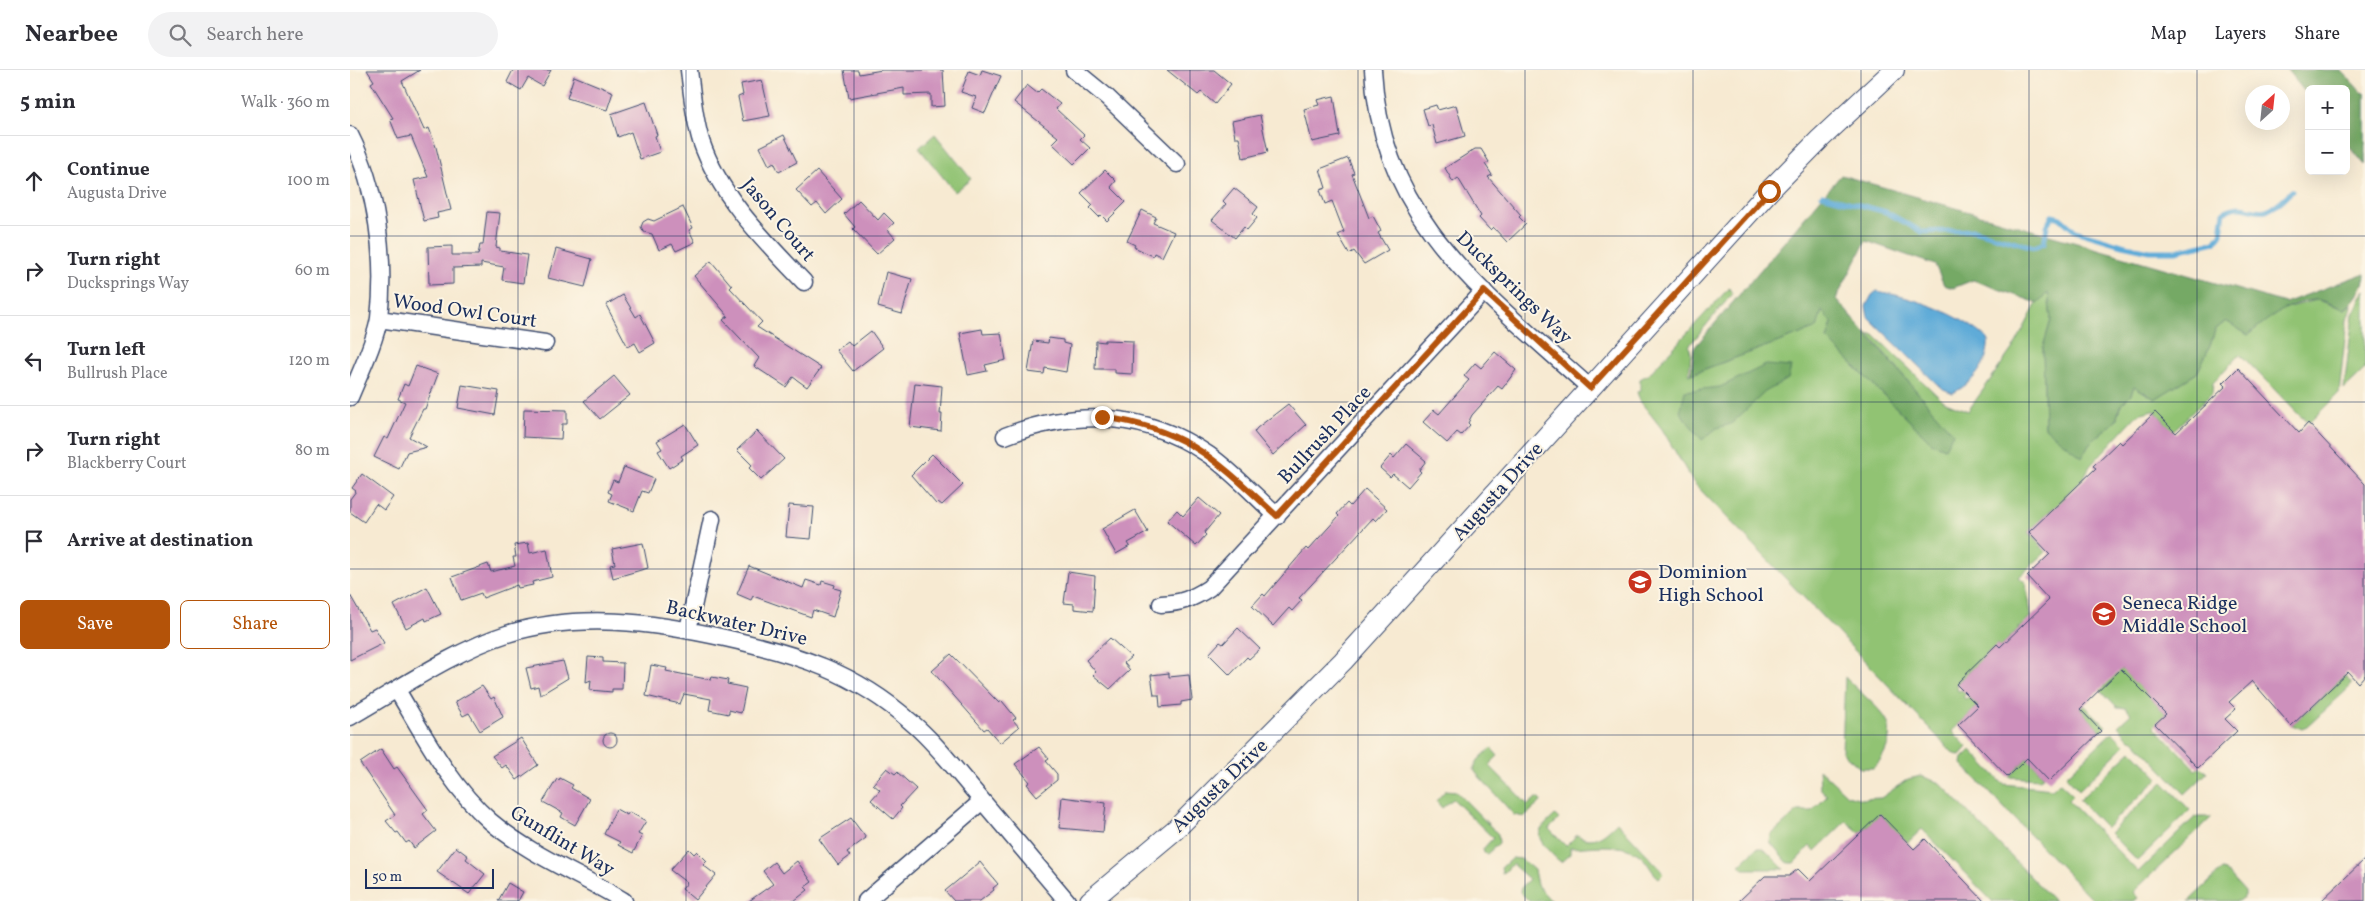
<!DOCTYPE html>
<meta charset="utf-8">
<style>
:root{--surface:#fff;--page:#f2f2f3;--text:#2b2b33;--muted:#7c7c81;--line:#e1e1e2;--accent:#b45309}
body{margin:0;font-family:Vollkorn,serif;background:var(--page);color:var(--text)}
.controls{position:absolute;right:15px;top:15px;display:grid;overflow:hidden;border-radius:8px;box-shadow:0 5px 20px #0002}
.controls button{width:45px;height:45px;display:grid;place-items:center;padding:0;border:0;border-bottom:1px solid var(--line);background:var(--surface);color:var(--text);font:25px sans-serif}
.compass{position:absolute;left:1895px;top:15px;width:45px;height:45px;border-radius:50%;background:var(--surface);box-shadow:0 5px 20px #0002;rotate:27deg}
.scale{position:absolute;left:15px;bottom:12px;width:129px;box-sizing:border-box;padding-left:5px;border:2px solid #1b2f5e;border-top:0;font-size:14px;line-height:18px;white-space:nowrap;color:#1b2f5e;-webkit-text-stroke:4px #fcf5e5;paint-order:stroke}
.stop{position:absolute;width:15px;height:15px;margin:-11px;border:4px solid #b45309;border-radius:50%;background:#fff}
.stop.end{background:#b45309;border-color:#fff;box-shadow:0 1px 5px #0008}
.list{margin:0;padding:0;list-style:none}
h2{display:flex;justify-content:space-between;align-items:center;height:65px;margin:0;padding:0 20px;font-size:21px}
h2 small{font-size:16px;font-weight:400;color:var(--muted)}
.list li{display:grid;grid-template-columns:32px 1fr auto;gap:15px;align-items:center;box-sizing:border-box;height:90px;padding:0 20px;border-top:1px solid var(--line)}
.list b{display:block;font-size:19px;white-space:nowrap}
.list p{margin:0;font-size:16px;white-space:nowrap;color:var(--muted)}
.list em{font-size:16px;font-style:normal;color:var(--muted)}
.actions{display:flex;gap:10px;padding:15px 20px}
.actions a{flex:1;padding:11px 0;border:1px solid var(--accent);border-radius:8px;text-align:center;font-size:18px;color:var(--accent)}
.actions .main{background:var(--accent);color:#fff}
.icon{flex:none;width:28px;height:28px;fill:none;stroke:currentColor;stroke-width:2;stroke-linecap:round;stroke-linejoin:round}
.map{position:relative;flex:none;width:2015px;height:831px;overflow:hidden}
header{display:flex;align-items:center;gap:30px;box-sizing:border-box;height:70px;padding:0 25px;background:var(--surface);border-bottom:1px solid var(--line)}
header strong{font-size:24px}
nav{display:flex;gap:28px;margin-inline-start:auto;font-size:18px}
.search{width:350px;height:45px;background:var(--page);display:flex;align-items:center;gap:12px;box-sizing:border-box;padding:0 18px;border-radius:28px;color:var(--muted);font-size:19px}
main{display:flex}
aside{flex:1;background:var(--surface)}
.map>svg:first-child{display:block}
.green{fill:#91c373;stroke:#567968}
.forest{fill:#74a965;stroke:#486c62}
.water{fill:#5fabd8;stroke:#3d6d9b}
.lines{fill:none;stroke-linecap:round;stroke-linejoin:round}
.stream{stroke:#5fabd8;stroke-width:5}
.building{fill:#cd90bc}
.minor-casing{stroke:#3c4b6f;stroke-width:19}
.tertiary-casing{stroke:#3c4b6f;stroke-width:22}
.minor{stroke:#fff;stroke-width:16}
.tertiary{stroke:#fff;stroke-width:20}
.route{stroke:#b45309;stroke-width:6}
.grid{fill:none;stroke:#1b2f5e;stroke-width:1;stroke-opacity:0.55}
.labels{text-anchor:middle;stroke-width:4;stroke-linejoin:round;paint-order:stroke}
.street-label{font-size:20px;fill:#1b2f5e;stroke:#fcf5e5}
.poi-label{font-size:20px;fill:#1b2f5e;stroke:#fcf5e5;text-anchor:start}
</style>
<header>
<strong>Nearbee</strong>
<div class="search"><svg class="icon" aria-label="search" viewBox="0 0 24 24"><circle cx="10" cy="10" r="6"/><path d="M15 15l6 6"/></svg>Search here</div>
<nav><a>Map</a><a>Layers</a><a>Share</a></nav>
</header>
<main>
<aside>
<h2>5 min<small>Walk · 360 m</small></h2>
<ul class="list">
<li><svg class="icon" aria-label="ahead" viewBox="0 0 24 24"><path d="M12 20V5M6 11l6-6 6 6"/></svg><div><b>Continue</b><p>Augusta Drive</p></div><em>100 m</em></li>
<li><svg class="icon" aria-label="right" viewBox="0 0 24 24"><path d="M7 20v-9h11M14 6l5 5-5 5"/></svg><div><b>Turn right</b><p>Ducksprings Way</p></div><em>60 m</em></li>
<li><svg class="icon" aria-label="left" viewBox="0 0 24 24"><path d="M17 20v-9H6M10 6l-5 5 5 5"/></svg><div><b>Turn left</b><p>Bullrush Place</p></div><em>120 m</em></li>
<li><svg class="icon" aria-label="right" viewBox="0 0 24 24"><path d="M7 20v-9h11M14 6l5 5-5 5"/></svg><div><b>Turn right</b><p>Blackberry Court</p></div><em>80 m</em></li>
<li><svg class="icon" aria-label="arrive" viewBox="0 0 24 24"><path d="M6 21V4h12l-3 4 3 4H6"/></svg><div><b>Arrive at destination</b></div></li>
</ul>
<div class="actions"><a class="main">Save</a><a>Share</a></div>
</aside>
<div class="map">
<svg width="2015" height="831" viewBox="0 0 2015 831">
<rect width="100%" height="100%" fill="#fcf5e5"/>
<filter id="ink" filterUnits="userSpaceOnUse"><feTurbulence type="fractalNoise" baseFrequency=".02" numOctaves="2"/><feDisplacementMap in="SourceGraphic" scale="10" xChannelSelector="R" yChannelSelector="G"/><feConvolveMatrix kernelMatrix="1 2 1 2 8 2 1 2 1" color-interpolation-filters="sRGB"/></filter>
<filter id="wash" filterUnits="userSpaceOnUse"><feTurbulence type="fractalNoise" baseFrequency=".0096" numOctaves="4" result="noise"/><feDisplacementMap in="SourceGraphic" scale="20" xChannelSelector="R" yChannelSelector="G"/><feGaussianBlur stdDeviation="1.12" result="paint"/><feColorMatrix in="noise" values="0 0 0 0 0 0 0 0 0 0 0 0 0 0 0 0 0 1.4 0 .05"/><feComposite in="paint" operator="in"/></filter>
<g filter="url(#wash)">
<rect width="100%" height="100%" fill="#f7ead2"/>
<path class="green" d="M585 64 621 109 605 122 569 78Z
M1379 218 1382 224 1339 276 1341 283 1339 305 1466 258 1472 240 1482 253 1477 269 1582 373 1595 377 1602 363 1519 265H1524L1593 331 1618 341 1665 275 1687 233 1698 222 1701 250 1693 277 1695 357 1739 374 1766 351 1770 336 1781 325 1784 316 1805 329 1847 303 1860 276 1865 260 1876 251 1898 265 1924 244 1936 238 1967 230 1995 239 2002 234 1997 250 1989 323 1960 352 1950 346 1890 284 1863 312 1862 323 1823 361 1804 340 1788 344 1740 396 1734 407 1712 429 1729 450 1722 458 1703 438 1678 462 1696 482 1669 507 1676 513 1680 547 1650 577 1647 574 1606 614 1608 621 1612 620 1616 624 1613 627 1616 629 1618 627 1628 636 1602 661 1617 677 1610 685 1604 684 1343 412 1312 359 1290 331 1287 322 1290 320V309L1299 304Z
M2015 220V299L1994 319 2003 244Z
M1772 599 1816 644 1804 656 1846 700 1850 697 1857 703 1835 724 1783 669 1781 670 1768 656 1781 644 1776 638 1767 637 1751 620Z
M1995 606 2001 613V616L1957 657 1952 659 1942 655Z
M1495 607C1505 618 1530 638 1536 649 1545 664 1535 688 1523 698H1510L1492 682Z
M1734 635 1756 656 1751 661 1730 639Z
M1762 662 1775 675 1729 720 1716 706Z
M1141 678 1148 686 1139 695 1178 735 1186 728 1190 729 1191 732 1174 747 1164 745 1126 703 1124 699 1128 690Z
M1621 680 1653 714 1702 719 1709 712 1723 725 1718 730 1788 802 1845 747H1862L1783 822 1788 828 1784 831H1744L1612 694 1613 688Z
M1782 680 1809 708 1756 758 1729 730Z
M1677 688 1694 706 1690 709 1659 707Z
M1469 699 1497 725 1512 729 1531 728 1558 709 1571 706 1590 713 1704 831H1642L1572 759 1557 773 1530 744 1510 763 1496 751 1465 781 1460 776 1444 793H1438L1420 772 1421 765 1448 741H1462L1477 726 1470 718Z
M1813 712 1840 740 1787 791 1760 763Z
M1096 720 1106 721 1148 764 1149 773 1137 784 1134 783 1133 779 1143 768 1103 729 1092 738 1086 731Z
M1205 745 1209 749 1199 759 1216 776 1227 765C1244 775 1255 764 1267 752L1314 803 1309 808C1302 803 1299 794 1292 787 1274 771 1243 777 1220 778V784L1211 792C1206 789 1203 785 1199 781 1182 763 1190 760 1205 745Z
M1407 778H1413L1434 799H1394L1389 795Z
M1162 788 1171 789 1184 800 1187 815 1201 831H1179L1170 822 1171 818 1179 809 1162 794 1155 802 1152 803 1151 798Z
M1872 800 1876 801 1895 822V826L1888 831H1839Z"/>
<path class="forest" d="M1937 0H1991L2011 22 2015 23V95L1996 72V19H1959V27Z
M1491 105 1935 233 2015 203C2015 216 2005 231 1995 239 1986 237 1974 229 1965 230 1938 232 1918 249 1898 265L1876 251 1865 260 1860 276 1847 303 1805 329 1784 316 1781 325 1770 336 1766 351 1739 374 1732 387 1695 358 1693 277 1701 250 1698 223 1687 233 1623 210 1603 218 1594 215 1585 195 1516 171 1486 229 1603 363 1595 378 1582 373 1477 269 1482 253 1472 241 1467 258 1341 304 1344 278Z
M1416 295 1441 297 1438 309 1415 322 1381 354 1367 358 1352 370 1330 342 1335 321 1370 317Z"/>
<path class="water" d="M1527 221C1565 228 1609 243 1638 269 1640 293 1623 313 1603 323L1591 318 1518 247 1516 236 1522 225Z"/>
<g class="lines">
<path class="stream" d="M1472 125 1536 142 1572 162 1623 160 1684 177 1694 173 1697 156 1702 146 1710 148 1725 161 1772 175 1800 181H1826L1865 172 1871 164 1874 142C1896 130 1900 144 1916 140 1927 137 1934 128 1942 121"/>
</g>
<g id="blocks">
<path class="building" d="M17 0H70L52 11 74 60 79 58 86 77 101 140 87 143 88 148 74 151 64 110 78 107 61 66 48 69 40 49 43 48 21 13 24 11Z
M163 0H201L192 16 178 8 171 20 157 12Z
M494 0H508L509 4 532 0H593L595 36 581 37V24L554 25V18L499 28Z
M632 0 651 6 635 43 622 38 626 27 611 22 619 1 630 5Z
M817 0H864L881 14 865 34 851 22 848 25Z
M224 6 263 22 257 40 217 28Z
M412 10 420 46 393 51 388 27 393 25 391 14Z
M677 15 687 23 691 19 710 34 706 39 734 65 730 69 740 78 724 94 702 73 708 67 664 32Z
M984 26 990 66 962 72 954 39 969 35 967 30Z
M296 32 307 65 305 66 310 82 290 89 281 62 268 67 261 44Z
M1086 35 1088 40 1106 35 1115 66 1087 74 1082 55 1078 56 1073 39Z
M910 45 918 82 893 88 889 67H885L882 51Z
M434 65 447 92 429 102 424 92 419 95 410 77Z
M1125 79H1131L1139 92 1135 94 1142 105 1138 107 1171 145 1169 147 1176 154 1157 172 1143 157 1140 160 1129 148 1131 146 1108 108 1103 112 1095 98Z
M998 88 1004 103 1002 104 1019 148 1023 146 1031 161 1028 163 1038 180 1014 194 1004 181 999 184 988 165 994 162 982 131 975 134 970 120 976 118 970 99Z
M755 100 766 111 761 117 776 132 757 151 751 145 749 147 740 138 743 135 731 123Z
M467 101 492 129 476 144 467 133 462 137 446 120Z
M884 118 908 137 903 144 907 148 897 160 894 157 885 168 862 150 876 134 873 131Z
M509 130 528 150 534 143 544 153 537 159 545 168 527 184 503 159 505 157 494 144Z
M333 137 343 158 339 160 345 172 326 181 322 174 309 180 302 164 294 162 291 157 293 152 298 149 304 151Z
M792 140 806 147 803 153 824 162 812 187 804 183 803 186 784 177 785 175 777 171Z
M137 142 150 143 146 177 150 178V181L177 185 173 213 152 210 154 197 131 193V197L103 198V214L79 215 78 177 102 176V185H128L130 175H133Z
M206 179 242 189 235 217 198 208Z
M361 191 382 216 380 218 412 252 407 257 471 298 457 317 443 307 436 317 404 296 409 288 373 250 378 246 344 206Z
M536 202 562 209 552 244 528 237Z
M273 225 286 247 290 244 305 273 290 282 285 273 278 277 256 235Z
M632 259 633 264 651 263 656 290 635 295 637 301 618 305 610 263Z
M521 261 533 278 503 301 486 280 498 271 502 276Z
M699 268 713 270V273L720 275 716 302 695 298 694 304 678 302 683 271 698 273Z
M755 270 783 271 782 304 765 303V299H745L746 271 755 272Z
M1145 282 1166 300 1152 319 1148 316 1122 345 1118 353 1120 355 1111 365 1107 362 1097 373 1073 352 1084 340 1089 344 1119 310 1114 306 1125 293 1131 298Z
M66 296 88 304 75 339H73L59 367 77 377 57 382 49 399 24 387 34 367 38 369 55 332 48 329 54 314 58 316Z
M1888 298 1949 363 1958 353 2015 414V605L2008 613 1998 602 1941 656 1902 611 1879 632 1886 639 1875 649 1887 661 1848 698 1805 654 1816 644 1771 599 1730 639 1751 661 1699 711 1677 688 1658 707 1608 655 1628 636 1606 614 1647 574 1650 577 1699 530 1677 506 1700 484 1679 462 1746 398 1743 396 1769 371 1772 374 1805 342 1826 363 1876 316 1873 313Z
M264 306 280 325 250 349 234 331Z
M565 313 592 316 590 344H592L591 361 560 357Z
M112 315 149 321 145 345 108 338Z
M938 334 956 355 923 385 904 362 907 358Z
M174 339 217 340V354H212L211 369 173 367Z
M335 354 348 375 331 386 333 389 319 398 308 381 312 379 307 371Z
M407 361 434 389 411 410 399 398 402 395 387 380Z
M1056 374 1076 391 1069 400 1071 402 1058 417 1043 404 1040 407 1030 398 1041 385 1044 388Z
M582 384 613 415 592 435 588 432 586 434 561 405Z
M274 397 304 409 298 423 292 421 284 441 259 431 262 424 258 422 263 410 268 412Z
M12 404 43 427 34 440 26 434 14 452 0 442V429L6 421 2 418Z
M1015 419 1037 439 1026 451 1023 448 949 528 952 530 942 541 939 538 923 556 902 536 913 524 915 526 956 478 958 480 989 446 987 444 997 433 1000 436Z
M849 428 869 445 854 463 856 465 846 476 817 451 827 440 833 446Z
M439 435 464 437 461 469 436 467Z
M785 440 798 462 778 473 780 476 766 484 752 459Z
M178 473 180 483 197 479 202 507 182 512 183 515 168 518 167 515 133 528 131 523 111 530 102 507 138 494 141 502 165 496 163 487H166L164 475Z
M293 473 298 498 263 508 260 495 265 494 262 479Z
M399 496 453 518 456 510 471 515 472 511 485 515 484 518 491 520 483 547 463 540 461 547 403 526 401 530 387 524Z
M718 502 745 506 743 541 724 539V534L714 533Z
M77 517 91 544 76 551 75 548 56 558 44 535Z
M0 525 20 560 25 558 34 573 0 590Z
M888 558 910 579 899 589 897 587 880 605 859 584 870 572 873 574Z
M760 568 781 587 774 593 780 600 760 619 743 605 746 602 736 590Z
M601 584 649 633 652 631 666 648 663 650 669 657 650 673 637 658 634 660 582 601Z
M238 587 253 588V592L273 593 272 619H262V622L240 620 241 610 236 612Z
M213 591 218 608 190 625 188 616 181 618 176 598Z
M301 595 317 598 316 601 361 610 362 607 378 610 377 614 396 618 391 643 379 640V644L359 640 361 629 334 624 330 634 296 626Z
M819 603V607L839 605 842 630 831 632V635L810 637 809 625H804L801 605Z
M132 616 141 629 144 627 153 647 130 661 119 643 113 646 105 632Z
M253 670a7 7 0 1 1 14 0a7 7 0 1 1-14 0Z
M171 668 188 695 167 710 156 695 152 698 142 686Z
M689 677 699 689 696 691 707 704V710L687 726 677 714 680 712 665 694Z
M31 679 44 699 47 697 78 740 73 744 86 761 64 778 59 771 56 773 48 762 46 763 36 751 45 745 10 693Z
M537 698 545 704 547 702 566 719 550 736 552 738 543 749 521 730 530 720 523 714Z
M210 708 223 715 221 718 240 729 225 755 211 747 213 743 193 732 207 709 209 710Z
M712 727 756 733 753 762 709 758Z
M266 739 277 745 279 742 296 751 288 764 292 766 283 783 268 775 270 772 254 764Z
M1530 744 1564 779 1575 769 1634 831H1389L1415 806H1439L1448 799 1460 811Z
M501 748 516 768 497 782 500 786 488 795 469 769Z
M106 777 118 786 116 789 135 804 119 824 87 802Z
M339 779 344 784 347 781 357 791 353 795 366 805 345 830 332 819 337 813 320 800Z
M2015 789V831H1971Z
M447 791 462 812 455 817 458 820 444 831H399L423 814 413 801 424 792 432 803Z
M630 792 648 814 643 818 644 820 630 831H604L595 821Z
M158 813 173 822 168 831H148Z"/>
</g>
</g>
<g filter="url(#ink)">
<use href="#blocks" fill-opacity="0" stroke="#3c4b6f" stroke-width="1"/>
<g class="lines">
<defs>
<path id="minor" d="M339 0C342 24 344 48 351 71 370 127 414 170 454 212
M724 0 757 27 827 94
M1023 0C1031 152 1138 225 1240 318
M0 65C27 118 36 189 29 248 26 270 9 305 0 327
M29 249 195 273
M655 366C725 339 795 341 859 385 883 402 905 426 927 446
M811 534C831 533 842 529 859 518L1134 221
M338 560 362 449
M47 620C74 665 100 716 140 751 180 785 229 804 274 831
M0 647C47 620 106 580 157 564 229 542 303 552 375 568 447 584 505 602 561 652 585 672 604 698 624 721 655 758 686 794 717 831
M516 831 632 731"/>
<path id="tertiary" d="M740 831 826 759 993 591 1419 121 1470 69 1544 0"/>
</defs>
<use href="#minor" class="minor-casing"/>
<use href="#tertiary" class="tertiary-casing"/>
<use href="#minor" class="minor"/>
<use href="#tertiary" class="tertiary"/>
</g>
</g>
<g class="lines" filter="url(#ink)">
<path class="route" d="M752 347C838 359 867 391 927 446L1134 221 1240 318 1419 121"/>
</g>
<path class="grid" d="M168 0V831M336 0V831M504 0V831M672 0V831M840 0V831M1008 0V831M1175 0V831M1343 0V831M1511 0V831M1679 0V831M1847 0V831M0 166H2015M0 332H2015M0 499H2015M0 665H2015"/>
<defs>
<symbol id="school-disc" viewBox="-11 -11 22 22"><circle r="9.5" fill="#c8321e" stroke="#fcf5e5"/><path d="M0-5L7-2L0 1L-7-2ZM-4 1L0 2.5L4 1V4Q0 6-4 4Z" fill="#fff"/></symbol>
</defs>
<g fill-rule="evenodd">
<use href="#school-disc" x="1276" y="498" width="28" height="28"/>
<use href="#school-disc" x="1740" y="530" width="28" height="28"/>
</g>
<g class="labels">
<g class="street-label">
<text transform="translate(429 149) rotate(50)" y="7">Jason Court</text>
<text transform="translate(1165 217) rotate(44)" y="7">Ducksprings Way</text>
<text transform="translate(115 240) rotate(8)" y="7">Wood Owl Court</text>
<text transform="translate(974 364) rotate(-47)" y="7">Bullrush Place</text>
<text transform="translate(1147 421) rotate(-48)" y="7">Augusta Drive</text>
<text transform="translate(387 552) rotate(13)" y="7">Backwater Drive</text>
<text transform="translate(869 715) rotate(-44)" y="7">Augusta Drive</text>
<text transform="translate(213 770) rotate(31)" y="7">Gunflint Way</text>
</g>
<g class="poi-label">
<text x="1308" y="508">Dominion<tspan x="1308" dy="23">High School</tspan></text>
<text x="1772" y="539">Seneca Ridge<tspan x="1772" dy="23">Middle School</tspan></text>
</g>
</g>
</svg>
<div class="controls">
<button>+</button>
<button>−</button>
</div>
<svg class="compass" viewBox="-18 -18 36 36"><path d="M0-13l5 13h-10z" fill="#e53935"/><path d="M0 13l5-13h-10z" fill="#7c7c81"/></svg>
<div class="scale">50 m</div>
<div class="stop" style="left:1419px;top:121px"></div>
<div class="stop end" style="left:752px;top:347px"></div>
</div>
</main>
